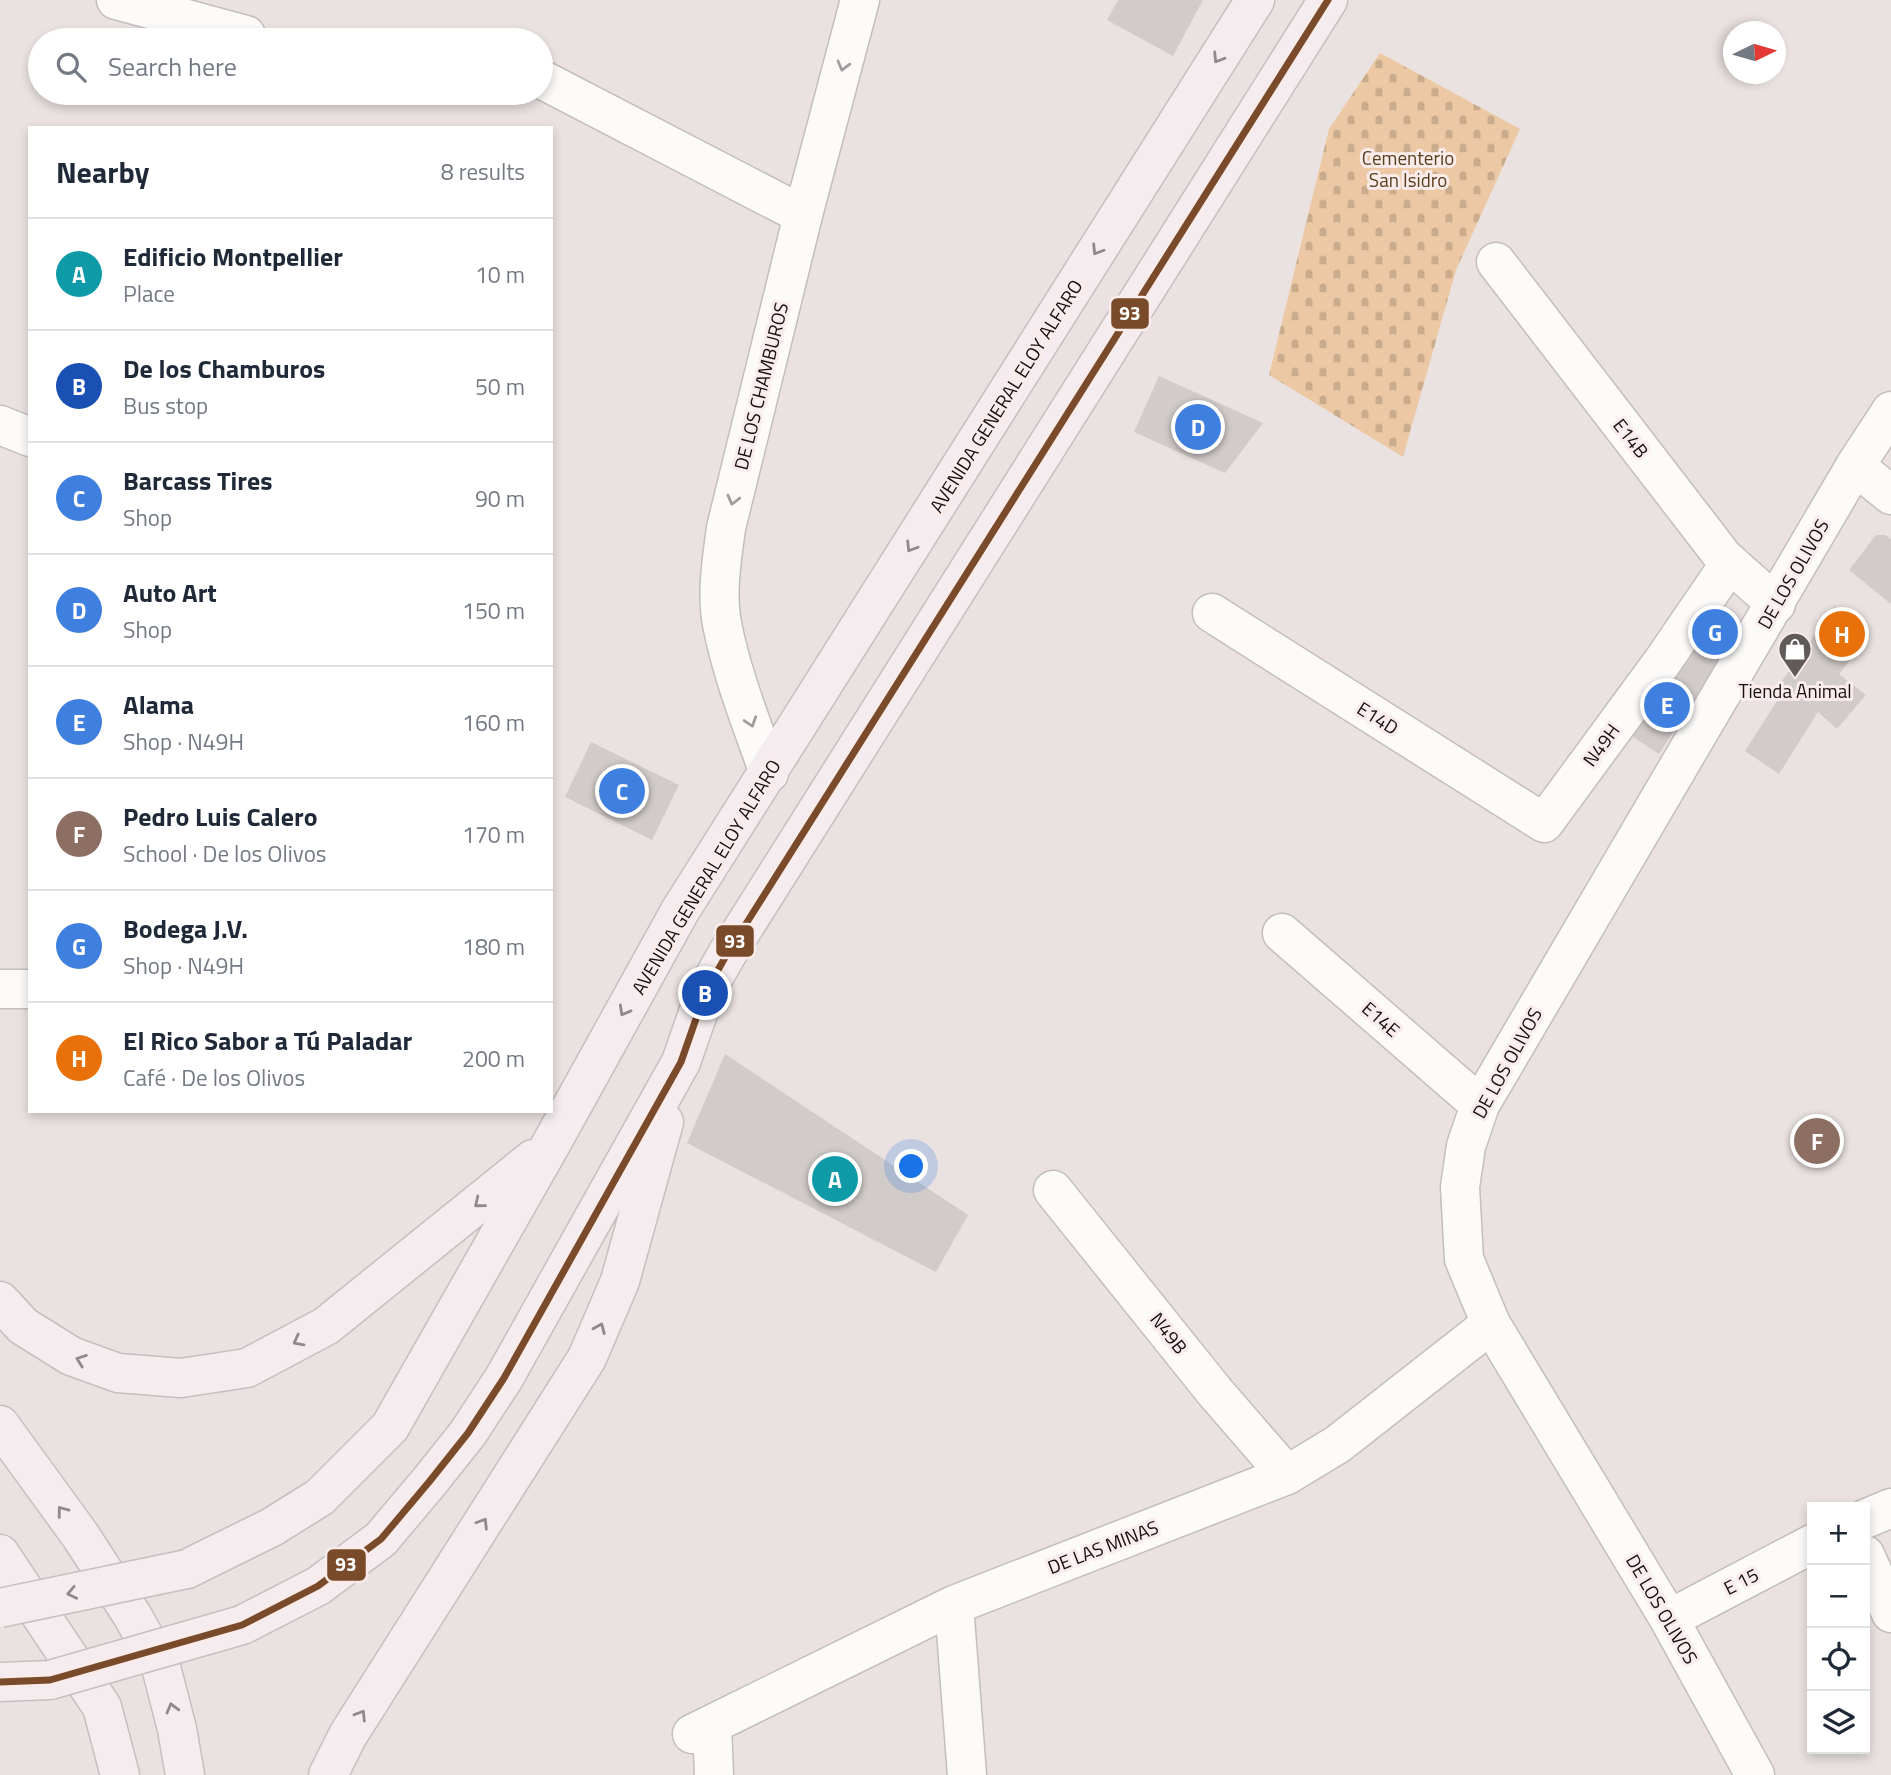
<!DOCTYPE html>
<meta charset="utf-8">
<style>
:root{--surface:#fff;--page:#f6f6f7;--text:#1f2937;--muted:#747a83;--line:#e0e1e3;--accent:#605a59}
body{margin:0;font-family:"Titillium Web",sans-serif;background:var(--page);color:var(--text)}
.controls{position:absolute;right:21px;bottom:21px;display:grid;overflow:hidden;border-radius:0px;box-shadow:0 4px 10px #0003}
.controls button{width:63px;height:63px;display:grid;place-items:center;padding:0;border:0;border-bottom:2px solid var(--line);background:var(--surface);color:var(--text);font:35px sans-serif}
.compass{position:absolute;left:1723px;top:21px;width:63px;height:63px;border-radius:50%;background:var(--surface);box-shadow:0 4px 10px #0003;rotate:85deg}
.you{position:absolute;left:912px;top:1167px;width:24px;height:24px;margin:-18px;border:5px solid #fff;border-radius:50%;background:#1a73e8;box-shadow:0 0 0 10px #1a73e833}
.badge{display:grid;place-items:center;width:46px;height:46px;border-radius:50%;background:var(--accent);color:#fff;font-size:23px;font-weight:700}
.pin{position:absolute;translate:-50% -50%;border:4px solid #fff;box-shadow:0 2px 7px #0006}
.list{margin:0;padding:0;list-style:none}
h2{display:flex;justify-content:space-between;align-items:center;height:91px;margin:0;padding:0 28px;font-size:30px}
h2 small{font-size:23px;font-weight:400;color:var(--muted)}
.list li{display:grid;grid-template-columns:46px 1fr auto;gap:21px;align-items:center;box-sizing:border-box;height:112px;padding:0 28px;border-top:2px solid var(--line)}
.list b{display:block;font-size:26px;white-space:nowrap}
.list p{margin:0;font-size:23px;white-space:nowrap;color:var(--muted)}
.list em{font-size:23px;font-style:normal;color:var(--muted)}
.icon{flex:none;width:38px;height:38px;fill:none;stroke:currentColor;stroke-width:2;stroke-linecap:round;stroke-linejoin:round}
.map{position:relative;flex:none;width:1891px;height:1775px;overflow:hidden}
.search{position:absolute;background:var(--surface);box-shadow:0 4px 10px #0003;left:28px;top:28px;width:525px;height:77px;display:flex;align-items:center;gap:18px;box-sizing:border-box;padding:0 24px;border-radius:38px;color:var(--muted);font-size:26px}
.panel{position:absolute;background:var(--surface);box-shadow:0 4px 10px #0003;left:28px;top:126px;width:525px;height:987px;border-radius:0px}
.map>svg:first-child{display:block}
.cemetery{fill:url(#cemetery-stones)}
.building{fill:#d1cbc9}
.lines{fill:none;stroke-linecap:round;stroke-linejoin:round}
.minor-casing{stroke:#c4bebd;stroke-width:41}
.major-casing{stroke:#c4c0c0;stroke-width:41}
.minor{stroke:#fcfbfa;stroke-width:38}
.major{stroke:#f4ecee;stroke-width:38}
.major-bridge-casing{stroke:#c4c0c0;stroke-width:41;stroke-linecap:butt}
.major-bridge{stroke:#f4ecee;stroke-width:38}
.bus-1-casing{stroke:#faecea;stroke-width:12}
.bus-1{stroke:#7a4b2a;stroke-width:7}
.oneway{stroke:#90898a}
.oneway2{stroke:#a09d9c}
.labels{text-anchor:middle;stroke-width:6;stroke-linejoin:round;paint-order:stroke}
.park-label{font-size:19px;fill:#5a3e1c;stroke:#faecea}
.street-label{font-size:19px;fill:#151010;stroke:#faecea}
.poi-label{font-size:19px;fill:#151010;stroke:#faecea}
.line-badge{stroke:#faecea;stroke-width:2.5}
.badge-label{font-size:19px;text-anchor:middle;font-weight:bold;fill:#fff}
</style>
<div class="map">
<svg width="1891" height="1775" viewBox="0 0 1891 1775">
<defs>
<pattern id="cemetery-stones" width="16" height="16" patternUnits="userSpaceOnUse" patternTransform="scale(1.75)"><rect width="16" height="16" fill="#ecc9a4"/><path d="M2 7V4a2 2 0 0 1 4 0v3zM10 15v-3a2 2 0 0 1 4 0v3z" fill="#caac8c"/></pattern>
</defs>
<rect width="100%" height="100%" fill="#eae2e0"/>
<path class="cemetery" d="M1380 53 1520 129 1456 270 1403 457 1269 375 1329 129Z"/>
<path class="building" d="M1118 0H1203L1173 56 1107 20Z
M1159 376 1263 423 1225 473 1134 432Z
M1876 535H1885L1891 539V604L1849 570Z
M1710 603 1743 624 1659 754 1627 733Z
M1835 606 1870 635 1839 674 1866 695 1837 729 1818 712 1779 774 1745 751 1784 690 1779 685Z
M591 742 679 785 652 840 565 797Z
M725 1054 968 1215 936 1272 687 1143Z"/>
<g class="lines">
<defs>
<path id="minor" d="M116 0 246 35
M541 79 803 215
M1496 262 1724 558 1776 604
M0 425 30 437
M1855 466 1891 495
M1212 613 1544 823 1663 661 1730 563
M769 773C752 725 732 675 722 624 716 592 722 559 726 528L803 215 860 0
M1282 933 1480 1105
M0 989H30
M1053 1190 1215 1392 1287 1475
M1865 1519 1891 1508
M1865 1555 1891 1613
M954 1605 967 1775
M1669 1619 1812 1544
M712 1725 714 1775
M692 1734 954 1605 1287 1475 1338 1444 1491 1324
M1755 1775 1669 1619 1491 1324 1464 1259 1460 1187 1466 1146 1480 1105 1855 466 1891 411"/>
<path id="major" d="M0 1301 23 1326 71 1356 118 1373 181 1378 247 1368 326 1326 533 1159
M0 1425 80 1535 132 1615 161 1667 177 1729 185 1775
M0 1554 102 1707 120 1775
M187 1569 272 1527 320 1497 390 1427 551 1144 680 911 1255 0
M242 1625 318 1586 381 1539 429 1482 468 1433 504 1378 681 1062 705 993 727 954 1328 0
M0 1682 50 1680
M328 1775 348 1735 587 1358 620 1281 664 1122"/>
</defs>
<use href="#minor" class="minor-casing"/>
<use href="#major" class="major-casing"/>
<use href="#minor" class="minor"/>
<use href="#major" class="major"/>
<defs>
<path id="major-bridge" d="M0 1608 187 1569
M50 1680 242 1625"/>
</defs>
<use href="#major-bridge" class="major-bridge-casing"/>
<use href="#major-bridge" class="major-bridge"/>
<defs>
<path id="bus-1" d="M0 1682 50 1680 242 1625 318 1586 381 1539 429 1482 468 1433 504 1378 681 1062 705 993 727 954 1328 0"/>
</defs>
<use href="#bus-1" class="bus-1-casing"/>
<use href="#bus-1" class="bus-1"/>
</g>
<defs><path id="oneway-chevron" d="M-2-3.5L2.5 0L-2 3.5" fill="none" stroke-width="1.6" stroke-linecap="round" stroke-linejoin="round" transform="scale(1.75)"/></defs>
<g class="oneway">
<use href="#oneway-chevron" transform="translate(1218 58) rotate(122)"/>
<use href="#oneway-chevron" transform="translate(1097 250) rotate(122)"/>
<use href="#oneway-chevron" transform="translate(911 547) rotate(122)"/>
<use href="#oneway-chevron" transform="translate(624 1011) rotate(119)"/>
<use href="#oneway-chevron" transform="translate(479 1203) rotate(141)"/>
<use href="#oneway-chevron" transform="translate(600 1328) rotate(-67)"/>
<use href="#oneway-chevron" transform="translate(298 1341) rotate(152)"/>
<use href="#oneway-chevron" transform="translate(81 1360) rotate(-160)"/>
<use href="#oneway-chevron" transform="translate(62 1511) rotate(-127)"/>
<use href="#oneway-chevron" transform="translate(483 1523) rotate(-58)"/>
<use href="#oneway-chevron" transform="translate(72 1593) rotate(168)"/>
<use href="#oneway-chevron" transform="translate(172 1708) rotate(-105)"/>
<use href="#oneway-chevron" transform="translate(361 1715) rotate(-58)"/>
</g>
<g class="oneway2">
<use href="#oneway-chevron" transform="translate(843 66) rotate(105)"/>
<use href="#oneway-chevron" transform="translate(733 500) rotate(104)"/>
<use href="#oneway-chevron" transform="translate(751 722) rotate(72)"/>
</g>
<defs>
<symbol id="shop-pin" viewBox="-11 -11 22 30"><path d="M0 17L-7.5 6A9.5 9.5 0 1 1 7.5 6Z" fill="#605a59" stroke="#faecea"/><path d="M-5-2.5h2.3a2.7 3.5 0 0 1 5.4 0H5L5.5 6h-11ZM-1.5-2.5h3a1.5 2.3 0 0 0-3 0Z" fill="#fff"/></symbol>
</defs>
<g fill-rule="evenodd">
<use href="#shop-pin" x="1776" y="630" width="38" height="52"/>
</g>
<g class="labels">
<g class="park-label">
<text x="1408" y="165">Cementerio<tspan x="1408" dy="22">San Isidro</tspan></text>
</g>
<g class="street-label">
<text transform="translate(761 386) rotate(-76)" y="7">DE LOS CHAMBUROS</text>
<text transform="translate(1006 396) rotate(-58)" y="7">AVENIDA GENERAL ELOY ALFARO</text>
<text transform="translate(1631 438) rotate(52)" y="7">E14B</text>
<text transform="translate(1793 574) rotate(-60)" y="7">DE LOS OLIVOS</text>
<text transform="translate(1378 718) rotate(32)" y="7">E14D</text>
<text transform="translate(1601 745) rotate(-54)" y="7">N49H</text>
<text transform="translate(706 877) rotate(-59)" y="7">AVENIDA GENERAL ELOY ALFARO</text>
<text transform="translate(1381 1019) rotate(41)" y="7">E14E</text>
<text transform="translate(1507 1063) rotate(-61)" y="7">DE LOS OLIVOS</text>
<text transform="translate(1169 1333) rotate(52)" y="7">N49B</text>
<text transform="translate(1103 1547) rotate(-21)" y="7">DE LAS MINAS</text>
<text transform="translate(1741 1581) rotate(-27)" y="7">E 15</text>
<text transform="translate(1662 1609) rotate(60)" y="7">DE LOS OLIVOS</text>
</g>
<g class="poi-label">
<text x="1795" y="698">Tienda Animal</text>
</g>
</g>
<g class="line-badge">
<rect x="1110" y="297" width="40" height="33" rx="7" fill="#7a4b2a"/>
<rect x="715" y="924" width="40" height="34" rx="7" fill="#7a4b2a"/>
<rect x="326" y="1548" width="41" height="34" rx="7" fill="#7a4b2a"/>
</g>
<g class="badge-label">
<text x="1130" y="320">93</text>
<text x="735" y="948">93</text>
<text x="346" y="1571">93</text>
</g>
</svg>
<div class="controls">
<button>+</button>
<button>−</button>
<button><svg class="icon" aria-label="locate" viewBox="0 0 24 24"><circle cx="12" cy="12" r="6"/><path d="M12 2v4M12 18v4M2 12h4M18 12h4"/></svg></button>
<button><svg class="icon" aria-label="layers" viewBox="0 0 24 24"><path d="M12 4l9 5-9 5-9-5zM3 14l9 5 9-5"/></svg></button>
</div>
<svg class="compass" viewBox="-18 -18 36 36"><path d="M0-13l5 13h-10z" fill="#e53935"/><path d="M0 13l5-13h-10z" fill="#747a83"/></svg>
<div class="you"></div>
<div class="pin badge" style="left:835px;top:1179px;background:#0f9aa8">A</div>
<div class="pin badge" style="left:705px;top:993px;background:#1a4fb4">B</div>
<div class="pin badge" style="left:622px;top:791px;background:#3f7fe0">C</div>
<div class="pin badge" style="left:1198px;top:427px;background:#3f7fe0">D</div>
<div class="pin badge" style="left:1667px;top:705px;background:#3f7fe0">E</div>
<div class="pin badge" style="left:1817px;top:1141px;background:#8d6e63">F</div>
<div class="pin badge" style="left:1715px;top:632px;background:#3f7fe0">G</div>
<div class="pin badge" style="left:1842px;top:634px;background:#e8710a">H</div>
<div class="search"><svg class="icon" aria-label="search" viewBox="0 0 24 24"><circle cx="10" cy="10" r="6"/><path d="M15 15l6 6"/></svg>Search here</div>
<section class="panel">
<h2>Nearby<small>8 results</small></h2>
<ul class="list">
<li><span class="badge" style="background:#0f9aa8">A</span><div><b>Edificio Montpellier</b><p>Place</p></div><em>10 m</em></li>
<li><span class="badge" style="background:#1a4fb4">B</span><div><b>De los Chamburos</b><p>Bus stop</p></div><em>50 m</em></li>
<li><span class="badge" style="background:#3f7fe0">C</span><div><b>Barcass Tires</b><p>Shop</p></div><em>90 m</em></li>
<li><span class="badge" style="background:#3f7fe0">D</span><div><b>Auto Art</b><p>Shop</p></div><em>150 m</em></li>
<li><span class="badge" style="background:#3f7fe0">E</span><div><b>Alama</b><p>Shop · N49H</p></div><em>160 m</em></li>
<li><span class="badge" style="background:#8d6e63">F</span><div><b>Pedro Luis Calero</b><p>School · De los Olivos</p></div><em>170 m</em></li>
<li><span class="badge" style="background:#3f7fe0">G</span><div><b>Bodega J.V.</b><p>Shop · N49H</p></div><em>180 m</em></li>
<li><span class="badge" style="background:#e8710a">H</span><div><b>El Rico Sabor a Tú Paladar</b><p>Café · De los Olivos</p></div><em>200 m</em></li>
</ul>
</section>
</div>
